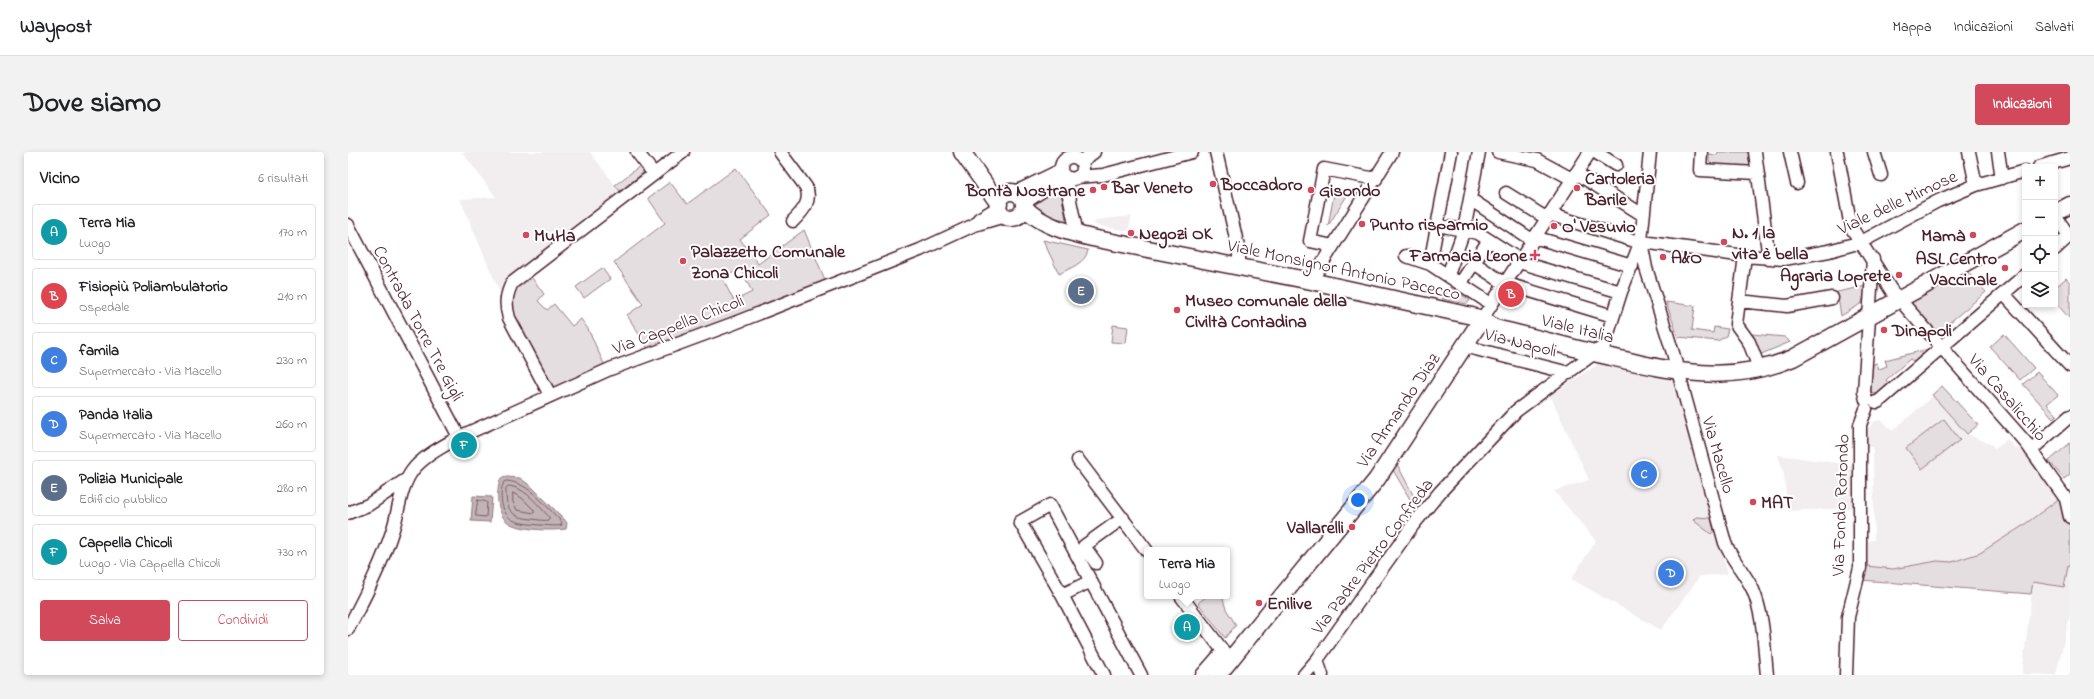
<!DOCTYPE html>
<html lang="it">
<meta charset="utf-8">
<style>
:root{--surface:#fff;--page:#f2f2f2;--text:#202124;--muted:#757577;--line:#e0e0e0;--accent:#d1495b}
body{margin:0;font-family:"Indie Flower",sans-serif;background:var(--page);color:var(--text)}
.controls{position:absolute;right:12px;top:12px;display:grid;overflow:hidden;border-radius:4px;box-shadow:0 2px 6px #0003}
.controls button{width:36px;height:36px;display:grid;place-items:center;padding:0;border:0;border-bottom:1px solid var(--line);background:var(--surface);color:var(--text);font:20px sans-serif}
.you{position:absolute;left:1010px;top:348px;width:14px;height:14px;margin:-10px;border:3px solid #fff;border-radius:50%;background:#1a73e8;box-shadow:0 0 0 6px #1a73e833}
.badge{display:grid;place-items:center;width:26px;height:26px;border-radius:50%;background:var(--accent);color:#fff;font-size:13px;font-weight:700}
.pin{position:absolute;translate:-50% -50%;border:2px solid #fff;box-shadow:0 1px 4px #0006}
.popup{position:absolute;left:796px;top:395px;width:86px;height:52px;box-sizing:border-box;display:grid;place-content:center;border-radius:4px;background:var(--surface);filter:drop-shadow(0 1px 3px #0005);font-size:13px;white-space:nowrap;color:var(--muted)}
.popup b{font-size:15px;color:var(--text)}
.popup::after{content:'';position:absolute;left:50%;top:100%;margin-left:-8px;border:8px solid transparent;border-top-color:var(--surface)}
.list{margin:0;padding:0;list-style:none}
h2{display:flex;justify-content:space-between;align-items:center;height:52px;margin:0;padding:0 16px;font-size:17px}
h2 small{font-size:13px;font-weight:400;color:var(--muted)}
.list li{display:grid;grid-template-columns:26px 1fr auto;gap:12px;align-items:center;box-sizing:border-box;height:56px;margin:0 8px 8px;padding:0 8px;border:1px solid var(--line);border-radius:4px}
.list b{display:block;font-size:15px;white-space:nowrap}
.list p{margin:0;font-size:13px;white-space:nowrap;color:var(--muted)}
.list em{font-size:13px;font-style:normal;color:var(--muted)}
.actions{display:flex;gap:8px;padding:12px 16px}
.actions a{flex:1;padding:9px 0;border:1px solid var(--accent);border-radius:4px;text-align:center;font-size:14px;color:var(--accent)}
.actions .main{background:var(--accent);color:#fff}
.icon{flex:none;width:22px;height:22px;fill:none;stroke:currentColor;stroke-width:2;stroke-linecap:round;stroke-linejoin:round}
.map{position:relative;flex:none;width:1722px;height:523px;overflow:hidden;border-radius:4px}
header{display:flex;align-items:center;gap:24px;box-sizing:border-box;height:56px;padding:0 20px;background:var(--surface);border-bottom:1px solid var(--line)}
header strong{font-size:19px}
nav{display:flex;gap:22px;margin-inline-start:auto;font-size:14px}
.intro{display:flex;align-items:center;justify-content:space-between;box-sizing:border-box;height:96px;padding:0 24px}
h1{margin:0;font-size:28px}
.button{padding:10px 18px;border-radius:4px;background:var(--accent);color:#fff;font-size:14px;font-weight:700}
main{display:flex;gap:24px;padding:0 24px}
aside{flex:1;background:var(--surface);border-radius:4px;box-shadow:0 2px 6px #0003}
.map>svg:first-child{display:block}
.built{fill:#f2eeef}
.green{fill:#e5dee0;stroke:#987e86;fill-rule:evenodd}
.water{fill:#c1b3b6;stroke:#91787e}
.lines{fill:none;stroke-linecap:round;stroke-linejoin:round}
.shore{stroke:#7a5a63;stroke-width:1}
.minor-casing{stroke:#4a1f2b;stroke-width:15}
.major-casing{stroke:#4a1f2b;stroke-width:19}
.minor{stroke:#fff;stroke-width:12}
.major{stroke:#fff;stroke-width:16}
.poi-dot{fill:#d1495b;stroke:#fff;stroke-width:1.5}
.labels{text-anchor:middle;stroke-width:4;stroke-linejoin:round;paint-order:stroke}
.poi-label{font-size:18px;font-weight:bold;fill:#4a1f2b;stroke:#fff;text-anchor:start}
.street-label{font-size:18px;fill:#4a1f2b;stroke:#fff}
</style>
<header>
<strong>Waypost</strong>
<nav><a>Mappa</a><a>Indicazioni</a><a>Salvati</a></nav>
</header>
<div class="intro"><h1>Dove siamo</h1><a class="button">Indicazioni</a></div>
<main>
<aside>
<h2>Vicino<small>6 risultati</small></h2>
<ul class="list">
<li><span class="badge" style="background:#0f9aa8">A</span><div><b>Terra Mia</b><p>Luogo</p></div><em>170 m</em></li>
<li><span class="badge" style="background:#e0444e">B</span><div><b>Fisiopiù Poliambulatorio</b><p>Ospedale</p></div><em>210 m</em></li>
<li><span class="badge" style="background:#3f7fe0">C</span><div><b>famila</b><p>Supermercato · Via Macello</p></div><em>230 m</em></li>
<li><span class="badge" style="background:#3f7fe0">D</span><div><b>Panda Italia</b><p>Supermercato · Via Macello</p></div><em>260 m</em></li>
<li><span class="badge" style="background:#5c6f8a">E</span><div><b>Polizia Municipale</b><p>Edificio pubblico</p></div><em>280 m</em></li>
<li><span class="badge" style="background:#0f9aa8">F</span><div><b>Cappella Chicoli</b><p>Luogo · Via Cappella Chicoli</p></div><em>730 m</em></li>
</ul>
<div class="actions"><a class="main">Salva</a><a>Condividi</a></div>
</aside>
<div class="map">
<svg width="1722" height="523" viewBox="0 0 1722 523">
<rect width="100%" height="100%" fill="#fff"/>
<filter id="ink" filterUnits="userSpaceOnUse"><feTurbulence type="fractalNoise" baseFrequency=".025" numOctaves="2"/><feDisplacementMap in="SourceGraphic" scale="8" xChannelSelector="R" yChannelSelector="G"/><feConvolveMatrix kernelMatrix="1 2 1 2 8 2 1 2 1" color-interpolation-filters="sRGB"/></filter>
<g filter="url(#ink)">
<path class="built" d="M114 0H242L276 45 173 122 158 155 112 47 148 45Z
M784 64 780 79 746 73 748 68Z
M1257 208 1324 223 1344 284 1362 352 1360 353 1380 422 1352 424 1313 478 1223 427 1248 389 1206 339 1241 328 1202 243Z
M1585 244 1619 282 1644 293 1647 297 1659 287 1667 296H1674L1711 347 1673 375 1632 401 1604 410 1589 409 1545 417 1519 414V389L1526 388 1525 295H1519V278L1527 269 1534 268 1544 279Z
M1430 303 1504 313V356L1439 359 1436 323Z
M1720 414H1722V463L1708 523 1674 522 1685 430Z"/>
<path class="green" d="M1370 0H1400L1402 15 1365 13 1361 9V2L1369 3Z
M292 14 296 20 272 39 267 33Z
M388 16 423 63 392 87 410 112 456 78 478 130 300 197 279 163 295 152 266 110 317 71 300 46 322 30 339 52ZM393 117 404 140 386 149 374 126Z
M712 35 718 68 692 63 685 53 687 49Z
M987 37 996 39 1000 42 980 74Z
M695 88 740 98C738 111 722 116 711 122Z
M254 116 262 127 236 146 228 135Z
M178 118 196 142 190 149 199 158 206 152 224 174 233 167 240 177 257 214 202 243 161 166 159 142Z
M1618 118 1638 140 1589 181 1561 150Z
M1718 126 1722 131V167L1707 150V136Z
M1518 134 1514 151 1493 164 1489 140Z
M1102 135 1122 148 1119 152 1094 147Z
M1318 150 1347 154 1344 178 1365 181 1366 175 1380 177 1378 184 1370 189 1330 185Z
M765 173 780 175 778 191 763 190Z
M1404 182 1437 185 1442 190 1411 203Z
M1656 182 1686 216 1672 228 1642 195Z
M1580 197 1566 210 1562 207 1538 228 1541 232 1529 242 1523 241V213L1529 211 1531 217 1539 214 1537 208Z
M1689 220 1710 243 1699 252 1709 263 1705 266 1675 232Z
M1594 234 1630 273 1619 282 1584 243Z
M1596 267 1612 288 1574 317 1558 296Z
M1722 291V322L1716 327 1701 309Z
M1049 312 1073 358 1070 361 1045 318Z
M1711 347 1722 368V414H1720L1716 435 1685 430 1683 442 1513 428 1519 414 1545 417 1589 409 1604 410 1632 401 1673 375Z
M1348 365 1363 366 1366 379 1363 382 1345 368Z
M859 444H874L878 457 888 473 877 486 850 451Z"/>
<path class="water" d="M159 325 172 326 184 335 216 367 219 371 218 377C202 379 180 378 165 373 148 367 147 340 153 326Z
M125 344 144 345 142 370 123 369Z"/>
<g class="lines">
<path class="shore" d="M159 329C182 331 197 354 213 369L214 373C207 375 199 373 192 373 184 372 174 372 167 369 153 364 150 341 156 330Z
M161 334C178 336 190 353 201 365V368C196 369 191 368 185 367 164 366 157 358 158 336Z
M165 341 174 346 186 358V361L169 358 165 350Z
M130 348 139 350 138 365 128 364Z"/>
<defs>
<path id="minor" d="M289 0 306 22
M432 0 458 35C464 49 455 59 445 69
M868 0 891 99V115
M1150 0 1189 8 1224 27
M1247 0 1268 13
M1353 0 1352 18 1409 21
M1407 0 1421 107
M1442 0 1449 31
M1489 0 1503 75 1550 149
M1526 0 1533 23
M1621 0 1628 33
M1650 0 1654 26
M713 16a11 11 0 1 1 22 0a11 11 0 1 1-22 0Z
M733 10 746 0
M1691 15 1722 6
M1228 21 1295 63
M729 25 755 23 844 0
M722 26 719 34 729 82
M666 41 713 18
M1158 41 1198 66
M1122 47 1184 88
M676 51 711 28
M1201 62 1287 89 1397 104 1436 107 1481 99 1513 90 1590 49 1628 33 1677 19
M1707 64 1722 85
M627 72 631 67 651 55
M0 73 111 285
M1090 73 1130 81 1172 108
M1186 85 1284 114
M1293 90 1298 116 1325 201 1377 391C1384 408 1397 421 1405 438 1416 464 1416 495 1419 523
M985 94 962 89 976 17 1028 27
M1707 97 1721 84
M1058 104 1082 112 1143 152
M1397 104 1388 172 1401 190 1408 208
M1171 110 1273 140
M1126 111 1156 131 1265 164
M1082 112 1103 0
M1100 123 1116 78 1131 0
M963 129 1044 0
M1112 132 1141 88
M1656 142 1722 214
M1391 149 1439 154 1484 146
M1558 155 1679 292 1718 347 1722 365
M1134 167 1242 0
M1116 194 1221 221
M202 243 161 166C157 152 158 143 164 131L335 0
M1518 248 1516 240 1525 107
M1528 250H1530L1677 123
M1683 298 1722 264
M730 308 799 399
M0 361 20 353 59 327
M748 411 736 394 775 366
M714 443 743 429
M833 444 882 508
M0 477C17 444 34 412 45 377 51 358 52 336 64 319 75 304 96 294 111 285L262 217 384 172 572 98 626 73 657 64
M969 508 974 523
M756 523 714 443 672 370 702 353 793 523
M854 523 875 499
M956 523 969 508 1065 373 1092 340 1168 259 1256 194 1273 140 1293 89 1302 0
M1498 523 1500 465 1512 416V273L1518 257"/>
<path id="major" d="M614 0 651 52
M650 53a13 13 0 1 1 26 0a13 13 0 1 1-26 0Z
M676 55C694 74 719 80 744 86L963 129 1124 164 1134 167 1147 176C1186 185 1224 196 1263 205 1327 220 1382 233 1445 206L1677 78
M1707 61 1722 53
M870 523 1029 327 1134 167"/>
</defs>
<use href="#minor" class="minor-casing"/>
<use href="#major" class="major-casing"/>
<use href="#minor" class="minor"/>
<use href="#major" class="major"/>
</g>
</g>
<g class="poi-dot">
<circle cx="865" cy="32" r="4"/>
<circle cx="756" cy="35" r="4"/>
<circle cx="1229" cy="36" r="4"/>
<circle cx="745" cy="38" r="4"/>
<circle cx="963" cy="38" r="4"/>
<circle cx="1014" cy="72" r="4"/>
<circle cx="1206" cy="74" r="4"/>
<circle cx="783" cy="81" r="4"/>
<circle cx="178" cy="83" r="4"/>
<circle cx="1625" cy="83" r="4"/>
<circle cx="1376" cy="90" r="4"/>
<path d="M1185 97h4v4h4v4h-4v4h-4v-4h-4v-4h4z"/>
<circle cx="1315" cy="105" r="4"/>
<circle cx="335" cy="109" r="4"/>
<circle cx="1657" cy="116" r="4"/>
<circle cx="1551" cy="123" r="4"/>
<circle cx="829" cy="158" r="4"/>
<circle cx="1536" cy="178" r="4"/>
<circle cx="1405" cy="350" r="4"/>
<circle cx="1004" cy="375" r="4"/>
<circle cx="911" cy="451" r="4"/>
</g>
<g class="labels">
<g class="poi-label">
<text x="1237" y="32">Cartoleria<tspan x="1237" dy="21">Barile</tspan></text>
<text x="873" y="38">Boccadoro</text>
<text x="764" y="41">Bar Veneto</text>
<text x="737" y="44" text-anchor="end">Bontà Nostrane</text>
<text x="971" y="44">Gisondo</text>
<text x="1022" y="78">Punto risparmio</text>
<text x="1214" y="80">O' Vesuvio</text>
<text x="1384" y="86">N. 1 la<tspan x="1384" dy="21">vita è bella</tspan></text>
<text x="791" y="87">Negozi OK</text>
<text x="186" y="89">MuHa</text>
<text x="1617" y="89" text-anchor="end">Mamà</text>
<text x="343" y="105">Palazzetto Comunale<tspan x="343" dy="21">Zona Chicoli</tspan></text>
<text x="1179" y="109" text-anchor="end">Farmacia Leone</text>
<text x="1323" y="111">A&amp;O</text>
<text x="1649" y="112" text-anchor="end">ASL Centro<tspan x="1649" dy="21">Vaccinale</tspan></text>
<text x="1543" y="129" text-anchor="end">Agraria Loprete</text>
<text x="837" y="154">Museo comunale della<tspan x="837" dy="21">Civiltà Contadina</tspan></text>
<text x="1544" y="184">Dinapoli</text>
<text x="1413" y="356">MAT</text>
<text x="996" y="381" text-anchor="end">Vallarelli</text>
<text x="919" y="457">Enilive</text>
</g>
<g class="street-label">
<text transform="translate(1549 50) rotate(-25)" y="6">Viale delle Mimose</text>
<text transform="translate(996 117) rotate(12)" y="6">Viale Monsignor Antonio Pacecco</text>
<text transform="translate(71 171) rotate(62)" y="6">Contrada Torre Tre Gigli</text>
<text transform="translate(330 172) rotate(-21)" y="6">Via Cappella Chicoli</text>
<text transform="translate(1230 176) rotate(14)" y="6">Viale Italia</text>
<text transform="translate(1173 190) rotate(14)" y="6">Via Napoli</text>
<text transform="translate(1660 245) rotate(49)" y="6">Via Casalicchio</text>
<text transform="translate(1050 258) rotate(-56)" y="6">Via Armando Diaz</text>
<text transform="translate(1371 303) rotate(74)" y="6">Via Macello</text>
<text transform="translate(1492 353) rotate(-88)" y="6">Via Fondo Rotondo</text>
<text transform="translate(1024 404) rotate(-53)" y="6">Via Padre Pietro Confreda</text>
</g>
</g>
</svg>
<div class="controls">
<button>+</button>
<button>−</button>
<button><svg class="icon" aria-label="locate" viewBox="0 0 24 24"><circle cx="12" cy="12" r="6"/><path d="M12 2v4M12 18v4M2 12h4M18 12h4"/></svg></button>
<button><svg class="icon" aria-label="layers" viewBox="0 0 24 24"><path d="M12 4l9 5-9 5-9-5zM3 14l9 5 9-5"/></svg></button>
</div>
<div class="you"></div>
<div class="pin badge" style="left:839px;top:475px;background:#0f9aa8">A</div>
<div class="popup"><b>Terra Mia</b>Luogo</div>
<div class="pin badge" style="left:1163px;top:142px;background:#e0444e">B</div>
<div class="pin badge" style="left:1296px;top:322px;background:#3f7fe0">C</div>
<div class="pin badge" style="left:1323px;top:421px;background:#3f7fe0">D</div>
<div class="pin badge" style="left:733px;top:139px;background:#5c6f8a">E</div>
<div class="pin badge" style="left:116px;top:293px;background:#0f9aa8">F</div>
</div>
</main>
